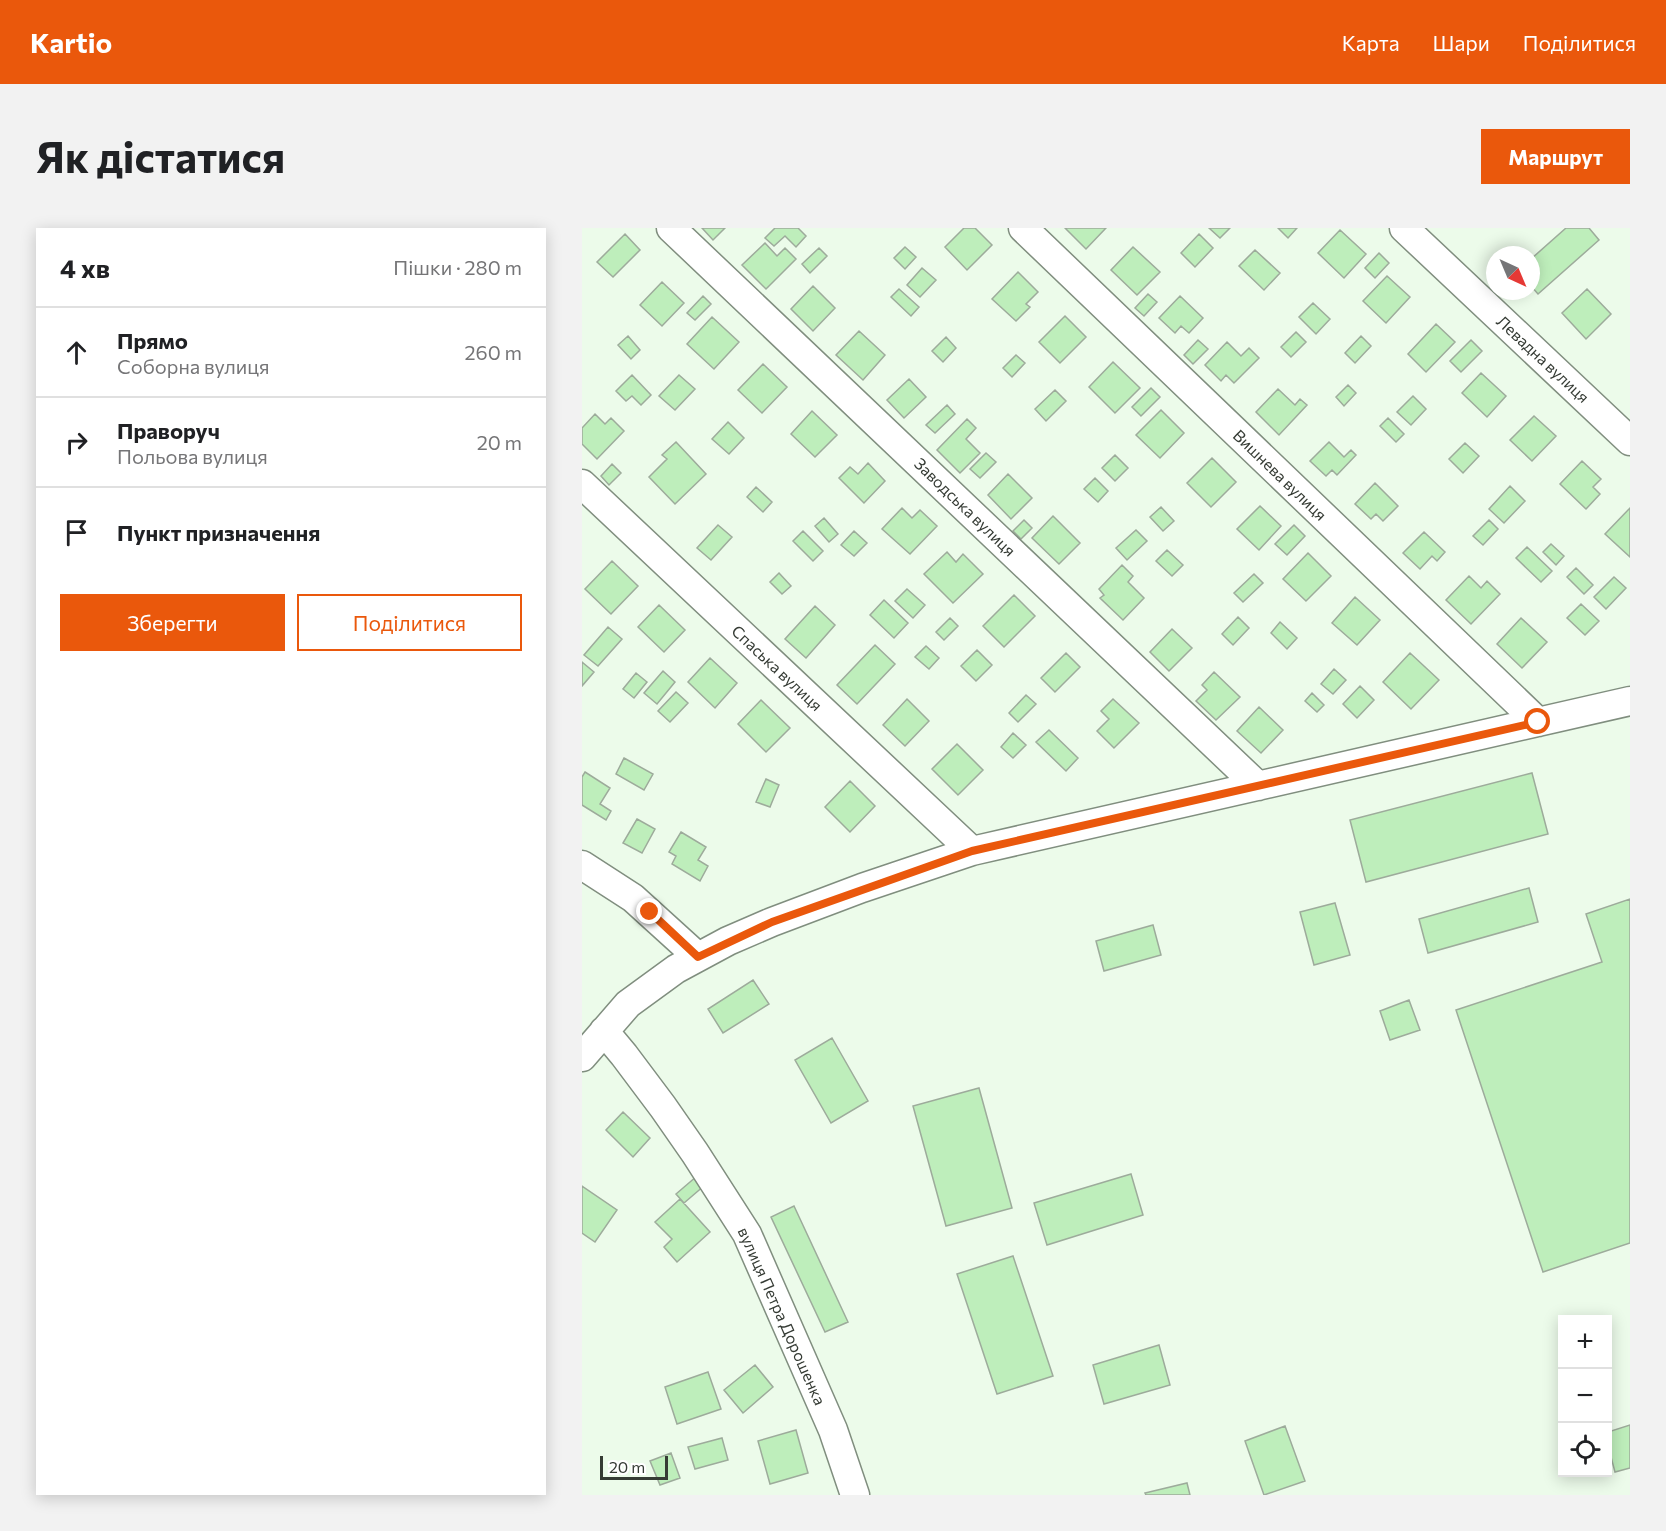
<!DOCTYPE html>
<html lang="uk">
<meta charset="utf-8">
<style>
:root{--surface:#fff;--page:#f2f2f2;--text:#202124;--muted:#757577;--line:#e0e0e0;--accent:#ea580c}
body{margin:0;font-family:Commissioner,sans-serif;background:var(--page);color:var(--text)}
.controls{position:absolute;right:18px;bottom:18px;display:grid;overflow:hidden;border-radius:0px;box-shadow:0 3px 15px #0003}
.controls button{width:54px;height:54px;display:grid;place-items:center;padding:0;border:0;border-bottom:2px solid var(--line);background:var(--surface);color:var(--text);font:30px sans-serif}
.compass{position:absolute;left:904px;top:18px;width:54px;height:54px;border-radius:50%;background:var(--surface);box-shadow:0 3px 15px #0003;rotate:136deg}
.scale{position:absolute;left:18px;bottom:15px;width:68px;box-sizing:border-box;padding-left:6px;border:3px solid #353b34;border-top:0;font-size:16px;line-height:21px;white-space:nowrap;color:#353b34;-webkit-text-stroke:4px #fff;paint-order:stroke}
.stop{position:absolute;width:18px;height:18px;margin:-14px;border:4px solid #ea580c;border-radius:50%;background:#fff}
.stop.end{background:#ea580c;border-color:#fff;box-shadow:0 2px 6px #0008}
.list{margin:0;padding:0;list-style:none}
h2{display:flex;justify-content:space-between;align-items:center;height:78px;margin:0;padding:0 24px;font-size:26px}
h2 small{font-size:20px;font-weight:400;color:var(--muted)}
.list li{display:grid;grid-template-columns:39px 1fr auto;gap:18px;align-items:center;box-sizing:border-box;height:90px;padding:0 24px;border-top:2px solid var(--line)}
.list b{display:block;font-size:22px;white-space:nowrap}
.list p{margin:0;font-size:20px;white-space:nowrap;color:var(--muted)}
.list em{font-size:20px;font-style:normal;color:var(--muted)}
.actions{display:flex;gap:12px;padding:18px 24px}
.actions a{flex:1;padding:14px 0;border:2px solid var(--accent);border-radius:0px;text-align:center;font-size:21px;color:var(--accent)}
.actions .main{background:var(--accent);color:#fff}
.icon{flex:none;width:33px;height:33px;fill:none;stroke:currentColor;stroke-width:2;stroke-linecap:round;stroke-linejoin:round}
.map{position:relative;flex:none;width:1048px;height:1267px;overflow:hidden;border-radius:0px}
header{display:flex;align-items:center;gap:36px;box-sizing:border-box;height:84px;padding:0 30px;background:var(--accent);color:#fff}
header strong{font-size:28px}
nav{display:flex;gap:33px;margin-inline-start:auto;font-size:21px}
.intro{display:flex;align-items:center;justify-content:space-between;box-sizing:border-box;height:144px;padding:0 36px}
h1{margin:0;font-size:42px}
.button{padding:15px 27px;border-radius:0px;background:var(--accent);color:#fff;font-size:21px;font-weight:700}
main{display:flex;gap:36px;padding:0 36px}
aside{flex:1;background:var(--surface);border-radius:0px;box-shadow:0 3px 15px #0003}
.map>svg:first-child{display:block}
.building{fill:#beeebb;stroke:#9dab9b;stroke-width:1.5}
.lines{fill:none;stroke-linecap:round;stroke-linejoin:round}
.minor-casing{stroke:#808e7f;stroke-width:31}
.minor{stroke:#fff;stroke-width:28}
.route{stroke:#ea580c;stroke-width:8}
.labels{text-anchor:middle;stroke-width:5;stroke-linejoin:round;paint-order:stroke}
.street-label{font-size:16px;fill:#353b34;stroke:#fff}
</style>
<header>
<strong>Kartio</strong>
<nav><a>Карта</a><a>Шари</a><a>Поділитися</a></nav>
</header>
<div class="intro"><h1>Як дістатися</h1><a class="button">Маршрут</a></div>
<main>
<aside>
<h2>4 хв<small>Пішки · 280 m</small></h2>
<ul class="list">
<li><svg class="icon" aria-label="ahead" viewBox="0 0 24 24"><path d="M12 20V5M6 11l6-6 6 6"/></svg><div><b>Прямо</b><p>Соборна вулиця</p></div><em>260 m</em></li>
<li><svg class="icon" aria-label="right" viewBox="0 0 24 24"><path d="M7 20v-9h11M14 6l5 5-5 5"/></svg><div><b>Праворуч</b><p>Польова вулиця</p></div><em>20 m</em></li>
<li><svg class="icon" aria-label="arrive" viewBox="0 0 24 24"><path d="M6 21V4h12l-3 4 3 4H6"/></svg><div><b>Пункт призначення</b></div></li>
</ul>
<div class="actions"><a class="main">Зберегти</a><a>Поділитися</a></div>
</aside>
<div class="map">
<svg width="1048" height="1267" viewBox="0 0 1048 1267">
<rect width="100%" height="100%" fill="#ecfbea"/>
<path class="building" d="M120 0H143L131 12Z
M193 0H216L224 8 214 19 203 8 192 18 183 10Z
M382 0H393L410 17 385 42 363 19Z
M483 0H524L504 21Z
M627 0H648L638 10Z
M696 0H715L706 10Z
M984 0H1007L1017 12 956 66 949 58V31Z
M758 2 784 26 762 50 736 25Z
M43 6 58 22 31 49 15 34Z
M617 6 631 20 613 39 599 25Z
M183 15 195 28 203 20 214 31 184 61 160 37Z
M323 19 334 29 323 41 312 30Z
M551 19 578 44 555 67 529 42Z
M237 20 245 28 228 45 220 36Z
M673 22 698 45 682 62 657 38Z
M797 25 807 35 793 50 783 40Z
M340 40 354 52 338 69 325 57Z
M436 44 456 64 444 76 448 79 434 93 410 71Z
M805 48 828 69 804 95 781 73Z
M80 54 102 75 80 98 58 77Z
M231 58 253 80 231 103 209 81Z
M317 61 337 79 329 88 309 69Z
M1005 61 1029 86 1004 111 980 85Z
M566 66 575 74 562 88 553 80Z
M121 68 129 76 113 92 105 85Z
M598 68 621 90 607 105 599 98 593 105 577 90Z
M731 75 748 91 734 106 717 89Z
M483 88 504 109 478 135 457 114Z
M130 89 157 114 132 141 105 116Z
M854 96 873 114 844 144 826 126Z
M277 103 303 127 281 152 254 127Z
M714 104 724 114 709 129 699 119Z
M46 108 58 122 49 131 36 117Z
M779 108 789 118 773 135 763 125Z
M364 109 374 120 361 134 350 123Z
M616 112 626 121 611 136 602 127Z
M889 112 900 123 879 144 868 133Z
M645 114 659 128 667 120 677 130 652 155 644 147 639 153 623 137Z
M434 127 443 135 430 149 421 140Z
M531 134 558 160 533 185 507 159Z
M181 136 205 159 180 185 156 162Z
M899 145 924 168 905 189 880 165Z
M50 147 69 167 59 177 50 168 44 173 34 163Z
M97 147 113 161 93 182 77 168Z
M327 151 344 169 322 190 305 172Z
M766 157 774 165 762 178 754 169Z
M569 160 578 169 559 188 550 179Z
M696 161 713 177 718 171 725 177 697 207 674 184Z
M473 162 484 173 464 193 453 181Z
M831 168 844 181 829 197 815 184Z
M365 177 373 186 353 205 344 197Z
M579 182 602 205 578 230 554 207Z
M230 183 255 207 233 229 209 206Z
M13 186 23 196 29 190 42 203 15 231 0 216V200Z
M952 188 974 208 950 233 928 212Z
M806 190 822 206 814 214 798 198Z
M385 191 394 200 384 211 398 225 378 245 355 222Z
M146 194 162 210 147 226 130 211Z
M94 214 124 246 93 276 67 249 85 231 80 227Z
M747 214 762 229 769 222 774 227 755 247 750 242 744 248 728 233Z
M883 215 897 228 881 245 867 231Z
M404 225 414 234 398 250 388 241Z
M533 227 546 240 533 253 520 240Z
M630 230 654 254 629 279 605 255Z
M1000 233 1019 251 1011 259 1018 266 1004 281 978 256Z
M286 235 303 253 282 275 257 250 268 239 276 246Z
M30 236 39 245 27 257 19 248Z
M426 246 450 270 429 291 406 267Z
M513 250 526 263 516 274 502 261Z
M793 255 816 278 801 293 794 286 789 291 773 276Z
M928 258 943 273 922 295 907 281Z
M174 259 190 274 181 284 165 269Z
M678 278 699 298 677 322 655 301Z
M579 279 592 293 581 303 568 289Z
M320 280 330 290 338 282 355 298 328 326 300 301Z
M1048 280V329L1023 306Z
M471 288 498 315 477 336 450 310Z
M242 290 256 306 247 314 233 298Z
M442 292 450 300 439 311 431 303Z
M907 292 916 301 901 317 891 308Z
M136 297 150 309 129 332 115 320Z
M712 297 723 308 705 327 693 316Z
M554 302 565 313 545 332 534 320Z
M221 303 241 323 231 333 211 313Z
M272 303 285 315 272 328 259 317Z
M842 304 863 324 855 333 850 328 838 341 821 325Z
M969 316 982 328 974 337 961 324Z
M945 319 970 343 959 354 934 330Z
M585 322 601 337 590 348 574 333Z
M365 324 374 334 381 326 401 346 371 375 342 346Z
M726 325 749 348 724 373 701 351Z
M30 333 56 358 29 386 3 361Z
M540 337 551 348 546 354 562 370 541 392 518 370 522 367 517 361Z
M994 340 1011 357 1002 366 985 349Z
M197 345 209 358 200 366 188 354Z
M672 346 681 355 661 374 652 365Z
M887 348 899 360 905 353 918 366 889 396 864 372Z
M1032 349 1044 360 1024 381 1012 369Z
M325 361 343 377 331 390 313 373Z
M432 367 453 388 422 419 401 398Z
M773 369 798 392 775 417 750 395Z
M302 372 326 395 312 410 288 387Z
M999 376 1017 393 1003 407 985 390Z
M77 377 103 402 82 424 56 399Z
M233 378 253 397 224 430 203 411Z
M656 389 667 400 651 417 640 406Z
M368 390 376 398 362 412 354 404Z
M939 390 965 414 940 440 915 416Z
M698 394 715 410 705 421 689 405Z
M26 399 40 411 16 438 2 427Z
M590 401 610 420 587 443 568 424Z
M293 417 313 436 275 476 255 457Z
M344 418 357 430 347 441 333 429Z
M395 422 410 437 394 453 379 438Z
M484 425 498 439 473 464 459 450Z
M828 425 857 452 829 481 801 454Z
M128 430 155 455 133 480 106 454Z
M0 434 12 444 0 458Z
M752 441 764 452 751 466 739 456Z
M81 443 93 454 75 476 62 465Z
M632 444 658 469 634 492 614 473 625 462 620 457Z
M54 445 65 454 52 470 41 461Z
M778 458 792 472 775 490 761 476Z
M94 464 106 475 88 494 76 483Z
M730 465 742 477 735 484 723 473Z
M444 467 454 476 436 494 427 485Z
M325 471 347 493 323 518 301 497Z
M531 471 557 495 532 520 515 503 527 491 519 483Z
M179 472 208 500 184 524 156 496Z
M677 479 701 502 679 525 655 503Z
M467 502 496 530 484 543 454 514Z
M431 505 444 517 431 530 419 519Z
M375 516 401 542 376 567 350 541Z
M42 530 71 546 62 562 34 546Z
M3 544 28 560 18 576 29 583 24 592 0 577V549Z
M950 545 966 606 784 654 768 592Z
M184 551 197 557 188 579 174 574Z
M268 553 293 578 268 604 243 579Z
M55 591 73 601 60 625 41 615Z
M99 604 124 619 116 632 126 638 118 653 90 636 94 628 87 624Z
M947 660 956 694 846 725 837 691Z
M1048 671V1015L961 1044 874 782 1020 734 1004 686Z
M753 675 768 727 732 737 718 684Z
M571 697 579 727 522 743 514 713Z
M171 752 187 776 141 805 126 781Z
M827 772 838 802 808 812 798 783Z
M250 810 286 873 249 895 213 832Z
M397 860 430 980 364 998 331 878Z
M41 884 68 910 51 929 24 902Z
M549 946 561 987 465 1017 452 975Z
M115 948 123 957 102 975 94 966Z
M0 958 35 982 13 1014 0 1005Z
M98 971 128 1004 95 1034 82 1019 90 1011 73 994Z
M212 978 266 1094 243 1104 189 989Z
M431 1028 471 1148 415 1166 375 1046Z
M577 1117 588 1157 522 1176 511 1137Z
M173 1137 191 1159 161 1185 142 1162Z
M126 1144 139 1181 95 1196 83 1159Z
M1048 1197V1240L1033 1244 1026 1218V1204Z
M703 1198 723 1253 682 1267 663 1213Z
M214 1202 226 1245 188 1256 176 1213Z
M140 1210 146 1232 113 1241 106 1219Z
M89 1225 98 1250 78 1257 68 1233Z
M605 1255 608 1267H564L563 1265Z"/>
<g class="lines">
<defs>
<path id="minor" d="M89 0 676 558
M441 0 956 494
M822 0 1048 213
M0 256 390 623
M0 637 51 670 116 729
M22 803 42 827 81 879 113 925 165 1006 251 1202 273 1267
M0 829 46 776 94 741 146 713 190 694 280 660 390 623 1048 473"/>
</defs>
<use href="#minor" class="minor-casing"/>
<use href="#minor" class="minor"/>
</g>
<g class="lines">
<path class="route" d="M68 684 116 729 190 694 390 623 956 494"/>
</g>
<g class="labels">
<g class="street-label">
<text transform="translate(961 131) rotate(43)" y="6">Левадна вулиця</text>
<text transform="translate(698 247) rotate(44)" y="6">Вишнева вулиця</text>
<text transform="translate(383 279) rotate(44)" y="6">Заводська вулиця</text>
<text transform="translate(195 440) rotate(43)" y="6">Спаська вулиця</text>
<text transform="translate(200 1088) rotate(66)" y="6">вулиця Петра Дорошенка</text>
</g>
</g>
</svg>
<div class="controls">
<button>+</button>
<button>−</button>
<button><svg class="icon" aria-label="locate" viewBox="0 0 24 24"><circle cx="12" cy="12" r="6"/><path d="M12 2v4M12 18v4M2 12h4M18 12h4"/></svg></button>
</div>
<svg class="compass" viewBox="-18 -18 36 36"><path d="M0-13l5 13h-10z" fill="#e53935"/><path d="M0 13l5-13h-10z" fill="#757577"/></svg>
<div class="scale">20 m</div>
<div class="stop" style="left:956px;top:494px"></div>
<div class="stop end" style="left:68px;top:684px"></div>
</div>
</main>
